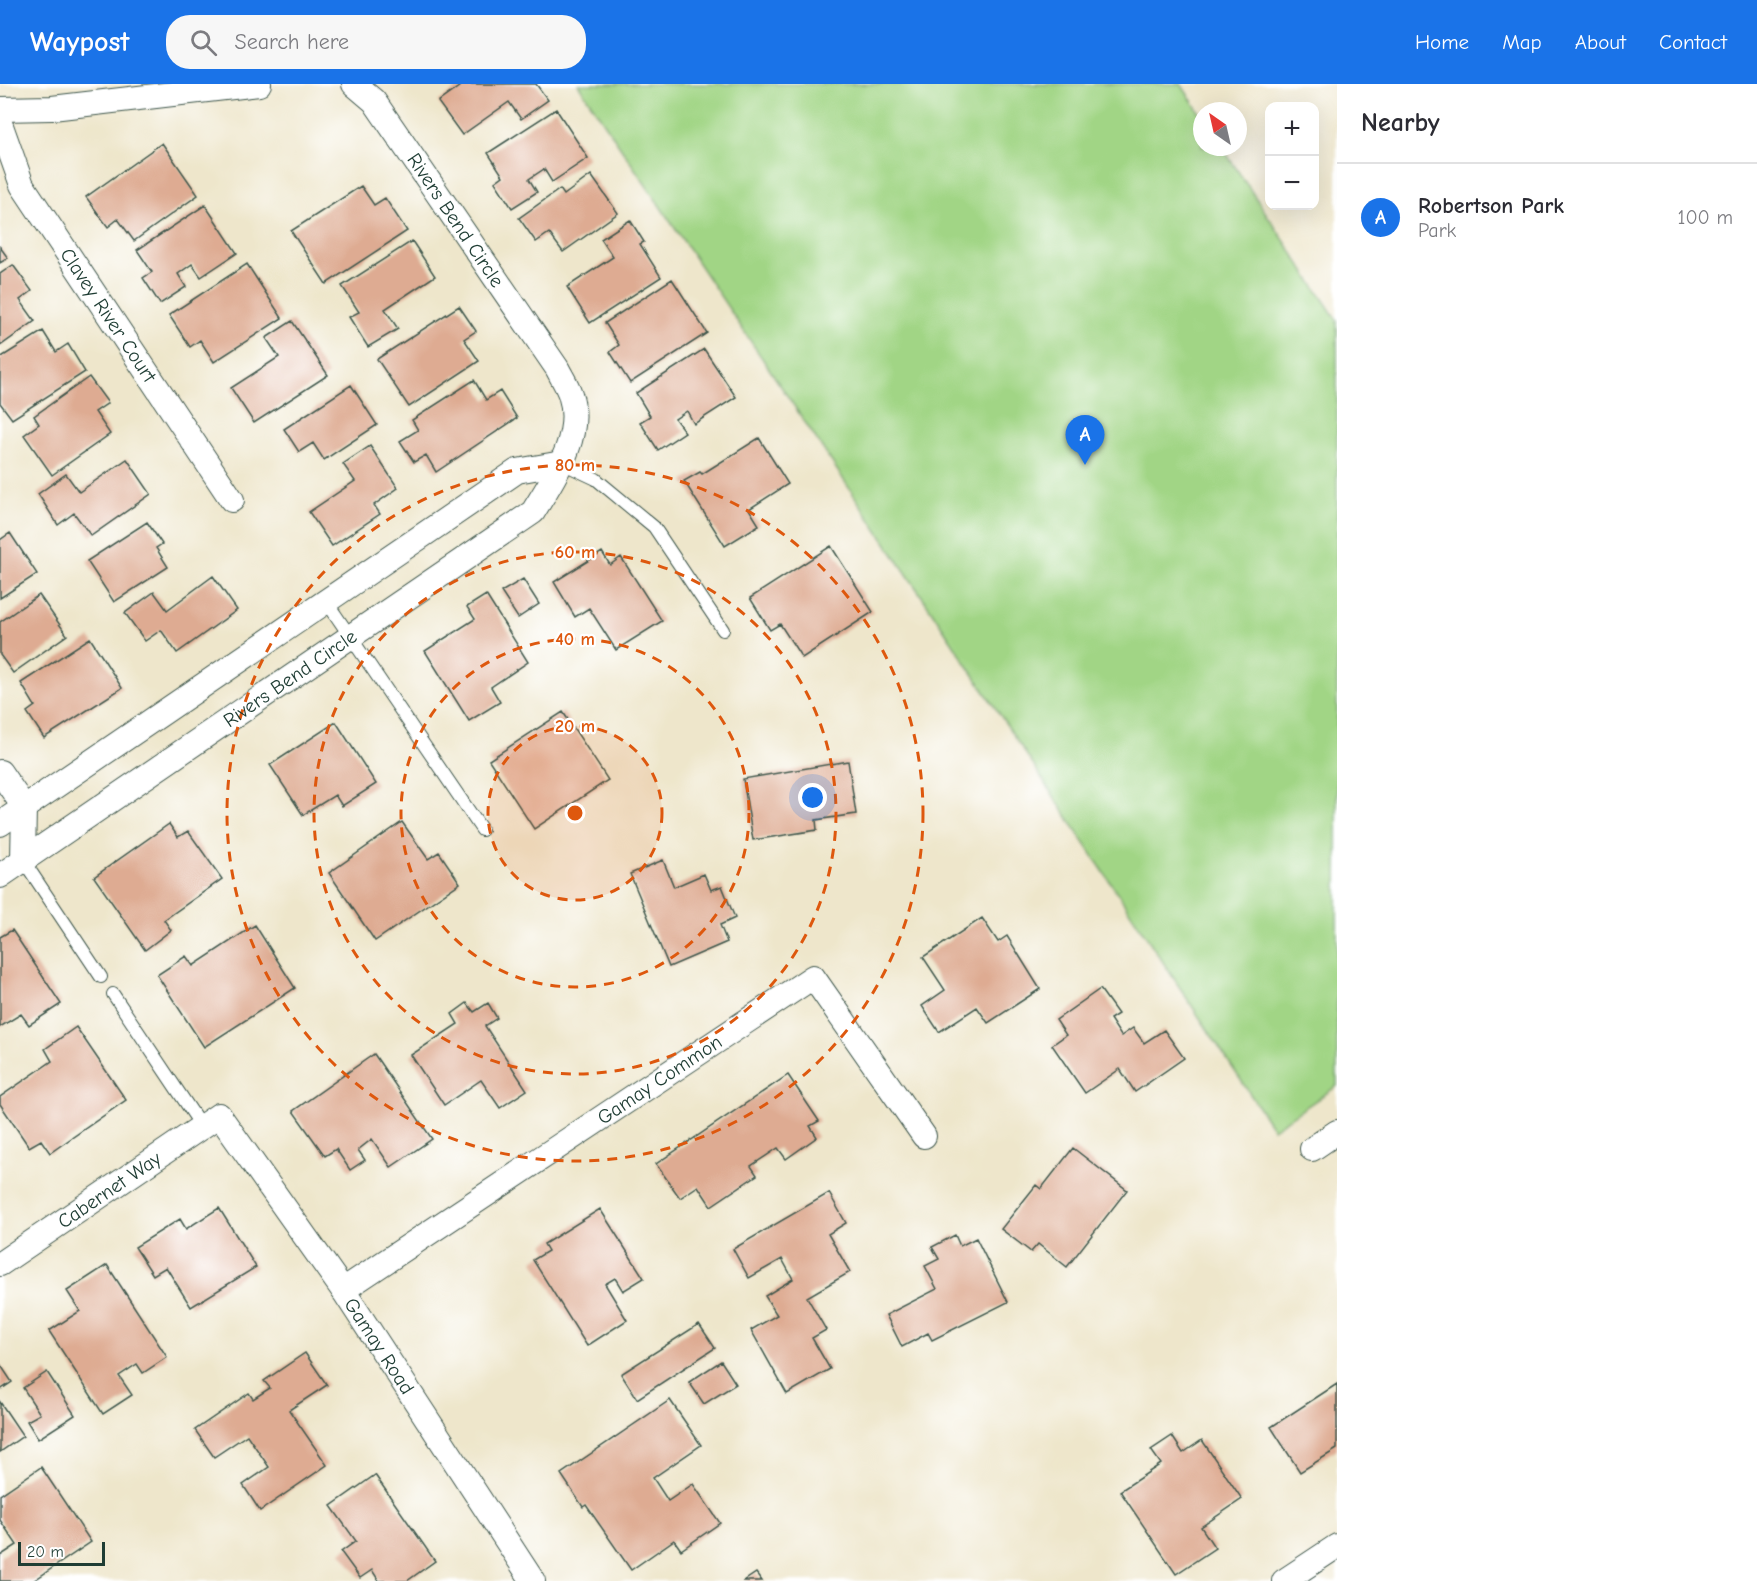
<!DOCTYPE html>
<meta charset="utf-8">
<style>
:root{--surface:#fff;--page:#f7f7f7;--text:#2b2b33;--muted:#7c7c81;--line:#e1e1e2;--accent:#1a73e8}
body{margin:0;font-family:"Comic Neue",sans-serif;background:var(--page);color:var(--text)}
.controls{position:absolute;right:18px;top:18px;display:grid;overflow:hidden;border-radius:12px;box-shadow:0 6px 24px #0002}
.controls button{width:54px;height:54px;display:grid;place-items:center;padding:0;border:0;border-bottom:2px solid var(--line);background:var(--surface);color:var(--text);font:30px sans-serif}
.compass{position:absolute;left:1193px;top:18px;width:54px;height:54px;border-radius:50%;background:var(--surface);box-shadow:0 6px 24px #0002;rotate:326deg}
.scale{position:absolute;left:18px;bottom:15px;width:87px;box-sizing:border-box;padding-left:6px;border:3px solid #1f3d34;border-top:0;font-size:16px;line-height:21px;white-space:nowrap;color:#1f3d34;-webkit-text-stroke:4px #fff;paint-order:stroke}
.you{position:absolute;left:813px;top:714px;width:21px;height:21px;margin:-15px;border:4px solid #fff;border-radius:50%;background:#1a73e8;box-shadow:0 0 0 9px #1a73e833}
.badge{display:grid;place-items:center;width:39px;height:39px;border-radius:50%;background:var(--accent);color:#fff;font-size:20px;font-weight:700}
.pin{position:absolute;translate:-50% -50px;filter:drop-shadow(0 2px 3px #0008)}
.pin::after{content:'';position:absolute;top:32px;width:21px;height:18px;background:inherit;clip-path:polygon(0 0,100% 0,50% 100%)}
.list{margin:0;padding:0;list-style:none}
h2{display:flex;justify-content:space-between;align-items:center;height:78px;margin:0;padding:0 24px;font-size:26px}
h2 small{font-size:20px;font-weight:400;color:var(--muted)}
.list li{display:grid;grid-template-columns:39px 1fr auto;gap:18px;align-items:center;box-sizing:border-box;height:108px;padding:0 24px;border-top:2px solid var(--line)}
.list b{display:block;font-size:22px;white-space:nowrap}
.list p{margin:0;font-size:20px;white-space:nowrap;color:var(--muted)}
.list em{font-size:20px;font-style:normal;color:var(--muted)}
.icon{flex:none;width:33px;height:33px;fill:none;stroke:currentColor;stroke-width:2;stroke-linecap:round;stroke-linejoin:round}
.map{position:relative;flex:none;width:1337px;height:1497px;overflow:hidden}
header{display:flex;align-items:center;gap:36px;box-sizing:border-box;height:84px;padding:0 30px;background:var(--accent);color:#fff}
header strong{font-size:28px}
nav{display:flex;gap:33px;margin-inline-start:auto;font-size:21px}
.search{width:420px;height:54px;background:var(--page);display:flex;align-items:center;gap:15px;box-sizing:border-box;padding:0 21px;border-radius:24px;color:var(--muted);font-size:22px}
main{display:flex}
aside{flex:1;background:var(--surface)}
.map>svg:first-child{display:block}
.green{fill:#a1d585;stroke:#60895c;stroke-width:1.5}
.building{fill:#deab92}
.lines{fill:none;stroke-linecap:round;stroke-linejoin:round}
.service-casing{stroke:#3e564b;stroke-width:14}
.minor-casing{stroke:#3e564b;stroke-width:26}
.service{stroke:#fff;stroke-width:12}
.minor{stroke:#fff;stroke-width:24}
.ring{fill:none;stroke:#de580e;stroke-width:3;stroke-dasharray:10 8}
.labels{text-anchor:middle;stroke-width:4.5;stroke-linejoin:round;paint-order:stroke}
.street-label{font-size:20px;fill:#1f3d34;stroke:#fff}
.centre{fill:#de580e;stroke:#fff;stroke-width:3}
.ring-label{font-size:18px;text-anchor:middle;font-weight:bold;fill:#de580e;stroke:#fff;stroke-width:4.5;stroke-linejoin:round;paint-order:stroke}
</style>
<header>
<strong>Waypost</strong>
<div class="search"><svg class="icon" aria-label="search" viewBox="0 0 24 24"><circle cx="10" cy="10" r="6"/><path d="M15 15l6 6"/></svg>Search here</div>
<nav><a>Home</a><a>Map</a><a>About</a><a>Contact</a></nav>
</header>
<main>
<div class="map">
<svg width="1337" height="1497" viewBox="0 0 1337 1497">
<rect width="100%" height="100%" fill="#fff"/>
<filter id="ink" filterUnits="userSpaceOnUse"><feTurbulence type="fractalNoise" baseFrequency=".0167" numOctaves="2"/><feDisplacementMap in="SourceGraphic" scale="12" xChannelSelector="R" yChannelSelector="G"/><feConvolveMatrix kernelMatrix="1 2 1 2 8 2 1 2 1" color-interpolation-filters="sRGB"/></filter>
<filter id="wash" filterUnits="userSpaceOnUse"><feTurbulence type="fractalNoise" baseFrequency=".008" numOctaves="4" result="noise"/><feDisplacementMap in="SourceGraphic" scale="24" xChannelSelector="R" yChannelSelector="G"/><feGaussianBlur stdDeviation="1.35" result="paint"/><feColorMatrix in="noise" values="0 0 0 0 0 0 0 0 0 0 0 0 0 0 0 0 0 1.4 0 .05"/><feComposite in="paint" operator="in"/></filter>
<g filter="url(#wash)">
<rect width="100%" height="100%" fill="#eee6cb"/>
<path class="green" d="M578 0H1181L1202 32V63H1222L1337 236V1002L1273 1045 931 526Z"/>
<g id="blocks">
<path class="building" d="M463 0H536L548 16 521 35 509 18 462 51 438 18Z
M556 25 588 74 552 98 544 85 529 95 537 108 512 124 495 98 503 92 488 69Z
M162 59 198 111 134 157 118 135 108 143 86 113Z
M591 91 618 129 563 168 549 149 536 158 519 134 560 105 564 111Z
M361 102 374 121 385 114 407 147 326 200 291 147Z
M205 121 237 169 201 193 192 180 178 190 186 203 160 220 143 194 152 188 137 166Z
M630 136 644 158 640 160 661 193 590 239 567 203 613 173 601 155Z
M412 157 435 192 385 225 398 245 368 263 349 233 359 228 342 202Z
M0 163 8 174 0 179Z
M247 180 282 234 214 278 200 256 190 263 169 231Z
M13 181 32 207 20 216 35 237 0 262V190Z
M672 195 707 249 630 299 610 268 619 261 605 239Z
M459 222 476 247 464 255 479 277 409 323 377 275Z
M292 237 328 291 254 339 231 304 279 273 266 254Z
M43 247 56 268 68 260 85 288 12 335 0 319V274Z
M704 265 736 313 694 340 687 327 675 335 685 348 658 366 640 338 650 332 636 309Z
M89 293 108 319 95 328 110 350 52 391 24 351 39 340 34 332Z
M474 296 486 316 500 307 517 334 436 388 426 371 414 378 400 357 418 346 412 336Z
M351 301 377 341 324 376 313 359 299 368 284 345Z
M759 354 788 400 749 425 759 441 725 462 684 397 700 388 702 390Z
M370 362 398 404 374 421 380 430 332 462 309 428 355 397 343 380Z
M127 375 151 410 91 452 74 429 58 441 38 410 66 390 79 408Z
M147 438 162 460 156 464 168 483 114 518 87 477Z
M10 449 37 490 0 514V456Z
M831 462 873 528 802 574 780 540 770 546 750 514Z
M602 468 610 481 621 473 662 537 616 566 589 524 575 533 554 498Z
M213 492 237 526 177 569 161 546 145 557 125 529 154 508 167 526Z
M523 495 539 520 518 534 501 508Z
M39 511 67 551 13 589 0 571V538Z
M486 511 528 578 491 603 500 618 469 637 425 567 475 535 467 523Z
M90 554 122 604 44 654 27 628 35 622 21 599Z
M563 628 608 696 534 745 489 676Z
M336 638 376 700 342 722 335 711 303 731 270 681Z
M848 677 856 730 816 736 817 746 753 756 743 695Z
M402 738 428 775 439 768 460 799 375 857 329 789Z
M169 740 178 753 188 747 222 795 164 836 171 846 145 866 94 793Z
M663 776 674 803 704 790 711 806 722 802 735 834 720 841 727 858 669 883 630 790Z
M982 834 998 858 1007 852 1040 905 988 939 977 923 939 948 922 922 945 906 923 873Z
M255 841 295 904 204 963 157 891 186 872 193 882Z
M12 846 61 920 29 941 21 930 0 943V853Z
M1100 905 1118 930 1110 935 1121 952 1133 944 1144 959 1164 946 1184 974 1135 1008 1120 985 1085 1009 1052 961 1066 951 1056 936Z
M467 919 474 928 488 919 497 934 485 942 527 1006 500 1024 481 996 444 1021 411 971 458 940 452 930Z
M76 943 126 1016 50 1069 41 1056 29 1063 0 1020V1013L52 977 45 965Z
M374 970 432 1055 391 1083 372 1055 358 1066 365 1076 350 1086 336 1065 325 1072 293 1027Z
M788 991 819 1037 810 1042 817 1053 786 1075 778 1064 751 1082 757 1091 711 1122 698 1102 680 1114 656 1080Z
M1073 1064 1127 1106 1067 1183 1038 1160 1031 1168 1001 1145 1036 1101 1041 1105Z
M829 1109 846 1139 828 1150 850 1188 807 1213 826 1246 812 1254 830 1285 787 1310 751 1246 777 1231 765 1212 793 1195 782 1175 749 1194 733 1165Z
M219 1124 256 1183 191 1223 166 1183 153 1191 135 1163 180 1135 186 1145Z
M600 1125 644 1194 623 1207 615 1194 605 1200 627 1236 587 1262 533 1176 548 1167 544 1160Z
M955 1151 960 1162 976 1154 1008 1218 932 1256 928 1249 902 1263 886 1231 937 1205 925 1182 939 1175 932 1163Z
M107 1181 167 1273 143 1289 137 1280 119 1292 132 1311 103 1330 49 1247 80 1227 67 1207Z
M699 1240 715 1264 637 1315 621 1290Z
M305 1269 327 1301 289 1326 327 1381 260 1427 243 1401 269 1383 247 1351 214 1373 195 1346 249 1309 253 1315 270 1304 264 1297Z
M721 1277 736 1300 704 1320 689 1298Z
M0 1280 12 1298 0 1306Z
M47 1288 75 1331 38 1355 27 1337 40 1330 23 1304Z
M1337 1300V1365L1300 1388 1271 1343Z
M670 1316 701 1361 653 1394 668 1417 693 1400 720 1439 681 1466 674 1456 631 1486 586 1421 583 1423 561 1390Z
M0 1318 23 1352 0 1368Z
M1172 1352 1183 1369 1202 1356 1242 1415 1201 1443 1215 1464 1176 1490 1120 1407 1161 1380 1151 1366Z
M41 1383 91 1458 33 1497H0V1472L17 1461 0 1436V1411Z
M375 1391 435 1477 407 1497H379L372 1486 360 1494 341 1468 356 1457 331 1422Z
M756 1489 762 1497H744Z"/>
</g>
</g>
<g filter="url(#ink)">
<use href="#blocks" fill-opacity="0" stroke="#3e564b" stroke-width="1.5"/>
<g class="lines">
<defs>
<path id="service" d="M562 379 596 395 654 443 723 546
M326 517 482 746
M23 776 101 893
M113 910 202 1043"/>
<g id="minor">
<path d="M0 25 52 24 259 0"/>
<path id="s1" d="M0 39 22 101 232 416"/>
<path d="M0 688 24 723 23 776"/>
<path d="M0 740 517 387 562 379"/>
<path id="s2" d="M0 792 533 428C554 393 584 352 570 310 567 301 561 292 557 284L374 17 354 0"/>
<path d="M1312 1065 1337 1048"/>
<path id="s3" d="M0 1180 219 1031 343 1206 533 1497"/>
<path id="s4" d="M343 1206 813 893 924 1052"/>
<path d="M1284 1497 1337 1462"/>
</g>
</defs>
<use href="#service" class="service-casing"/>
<use href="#minor" class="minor-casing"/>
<use href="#service" class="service"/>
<use href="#minor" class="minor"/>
</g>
</g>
<circle cx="575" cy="729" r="87" fill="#de580e" fill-opacity=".12"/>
<g class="ring">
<circle cx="575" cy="729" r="87"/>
<circle cx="575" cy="729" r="174"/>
<circle cx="575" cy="729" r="261"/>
<circle cx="575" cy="729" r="348"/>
</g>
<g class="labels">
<g class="street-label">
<text transform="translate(456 136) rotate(56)" y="7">Rivers Bend Circle</text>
<text dy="7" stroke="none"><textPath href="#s1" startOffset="222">Clavey River Court</textPath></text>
<text dy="7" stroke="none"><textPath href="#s2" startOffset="351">Rivers Bend Circle</textPath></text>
<text dy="7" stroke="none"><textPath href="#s4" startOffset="380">Gamay Common</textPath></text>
<text dy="7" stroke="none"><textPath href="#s3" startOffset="132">Cabernet Way</textPath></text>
<text dy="7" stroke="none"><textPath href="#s3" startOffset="546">Gamay Road</textPath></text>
</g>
</g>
<circle cx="575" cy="729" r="9" class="centre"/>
<g class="ring-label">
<text x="575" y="387">80 m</text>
<text x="575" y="474">60 m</text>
<text x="575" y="561">40 m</text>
<text x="575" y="648">20 m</text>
</g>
</svg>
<div class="controls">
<button>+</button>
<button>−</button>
</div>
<svg class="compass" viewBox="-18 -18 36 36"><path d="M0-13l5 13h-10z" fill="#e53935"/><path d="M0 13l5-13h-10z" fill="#7c7c81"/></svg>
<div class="scale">20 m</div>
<div class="you"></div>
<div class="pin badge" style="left:1085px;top:381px">A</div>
</div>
<aside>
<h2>Nearby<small></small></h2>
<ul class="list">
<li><span class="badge">A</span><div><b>Robertson Park</b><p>Park</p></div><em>100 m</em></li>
</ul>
</aside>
</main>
